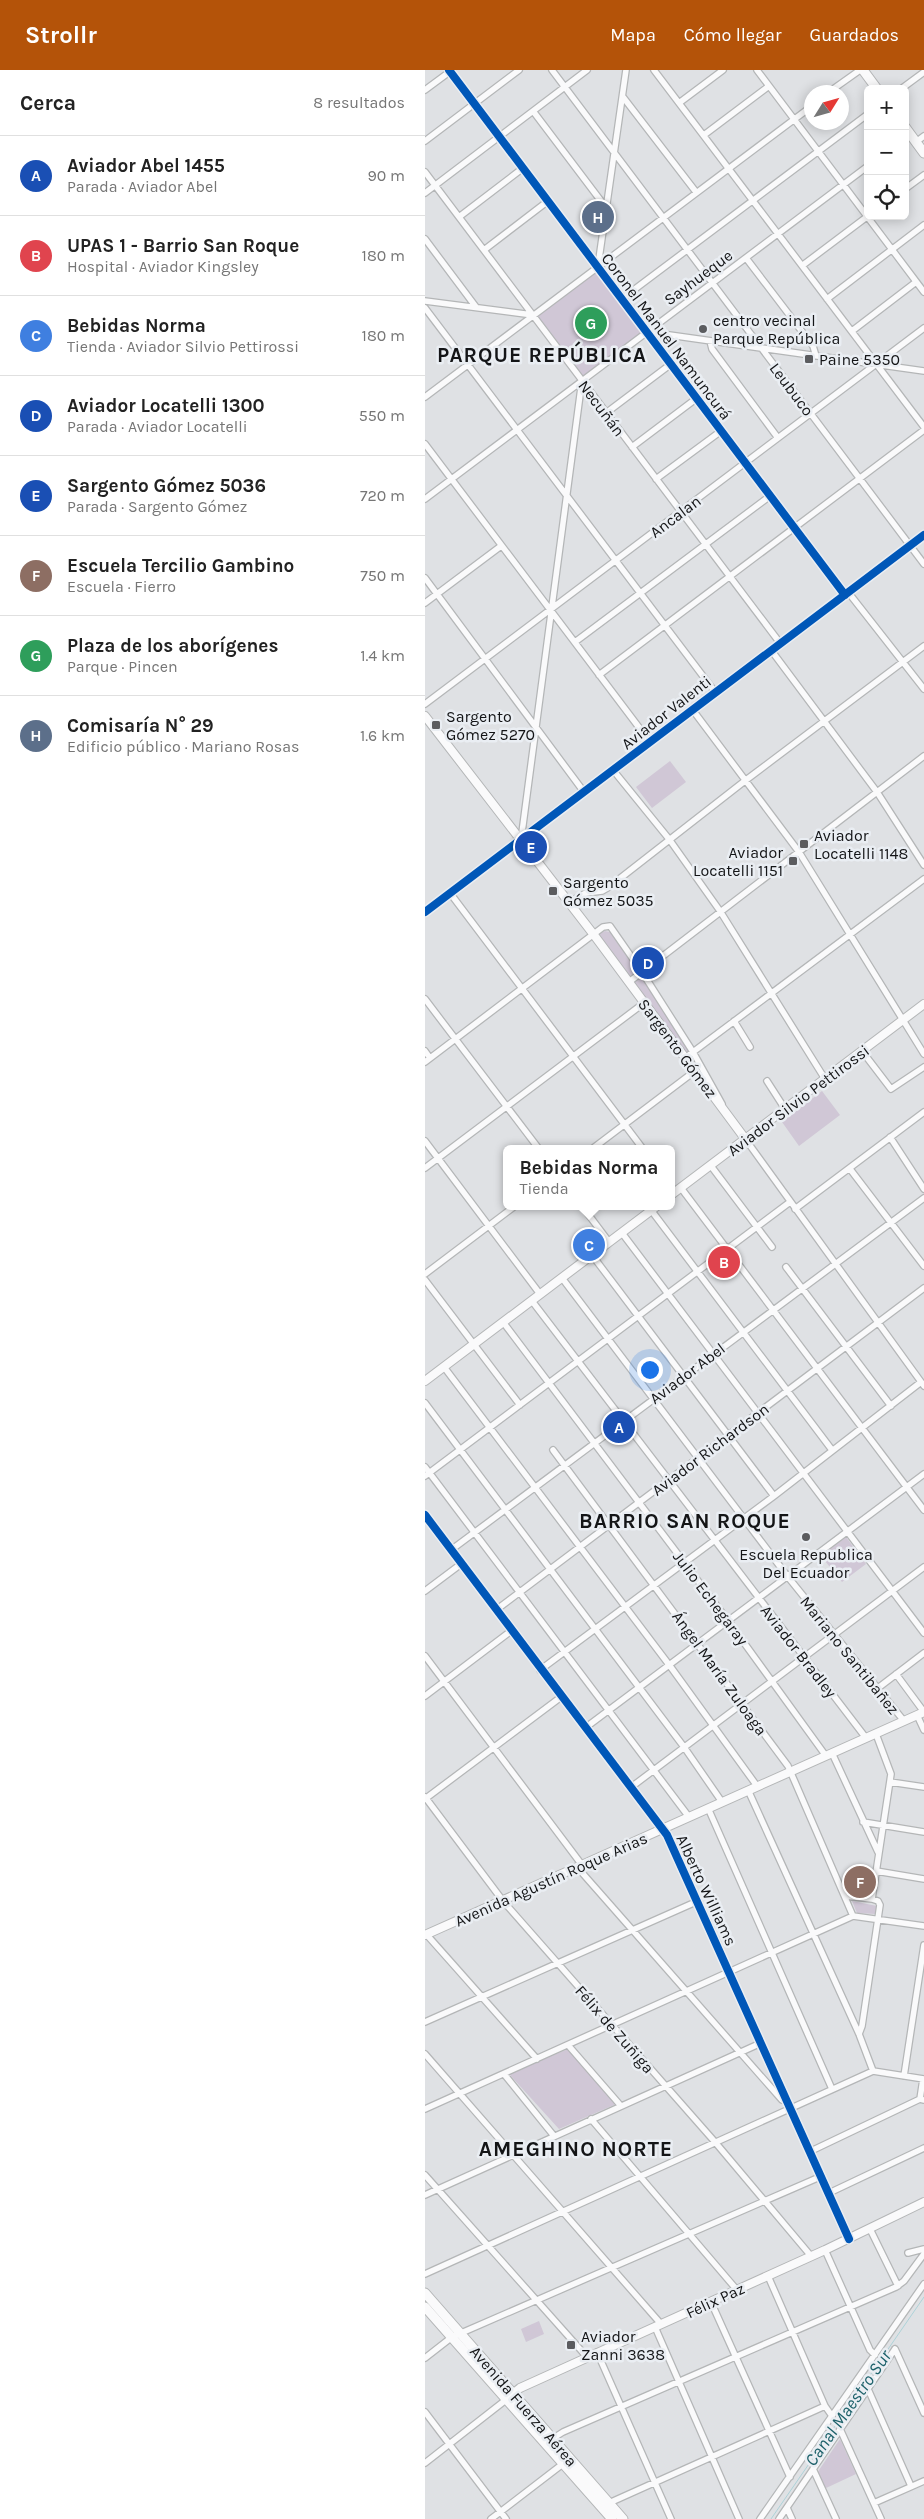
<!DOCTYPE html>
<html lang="es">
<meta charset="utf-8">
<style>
:root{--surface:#fff;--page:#f2f2f2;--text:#222;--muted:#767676;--line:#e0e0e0;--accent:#b45309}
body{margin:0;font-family:Karla,sans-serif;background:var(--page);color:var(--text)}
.controls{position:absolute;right:15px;top:15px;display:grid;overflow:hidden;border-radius:8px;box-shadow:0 2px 12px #0003}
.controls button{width:45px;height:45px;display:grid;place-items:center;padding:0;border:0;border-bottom:1px solid var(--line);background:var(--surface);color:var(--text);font:25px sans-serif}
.compass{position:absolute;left:379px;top:15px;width:45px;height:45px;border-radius:50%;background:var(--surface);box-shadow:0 2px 12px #0003;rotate:53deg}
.you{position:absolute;left:224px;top:1299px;width:18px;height:18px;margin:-12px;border:4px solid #fff;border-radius:50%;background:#1a73e8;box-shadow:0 0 0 8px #1a73e833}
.badge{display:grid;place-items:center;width:32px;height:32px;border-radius:50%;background:var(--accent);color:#fff;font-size:16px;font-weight:700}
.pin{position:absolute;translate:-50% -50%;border:2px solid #fff;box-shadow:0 1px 5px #0006}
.popup{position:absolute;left:78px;top:1075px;width:172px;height:65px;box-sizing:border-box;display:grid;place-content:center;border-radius:8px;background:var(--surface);filter:drop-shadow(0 1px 4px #0005);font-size:16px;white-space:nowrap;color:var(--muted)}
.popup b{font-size:19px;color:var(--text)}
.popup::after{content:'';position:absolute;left:50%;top:100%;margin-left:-10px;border:10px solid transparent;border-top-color:var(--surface)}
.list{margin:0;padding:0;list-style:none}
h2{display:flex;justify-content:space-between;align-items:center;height:65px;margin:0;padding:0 20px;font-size:21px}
h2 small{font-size:16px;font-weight:400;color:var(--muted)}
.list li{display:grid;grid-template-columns:32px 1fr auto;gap:15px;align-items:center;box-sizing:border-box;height:80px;padding:0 20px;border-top:1px solid var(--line)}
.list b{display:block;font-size:19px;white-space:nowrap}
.list p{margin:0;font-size:16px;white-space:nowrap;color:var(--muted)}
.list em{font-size:16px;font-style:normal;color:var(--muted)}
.icon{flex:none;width:28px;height:28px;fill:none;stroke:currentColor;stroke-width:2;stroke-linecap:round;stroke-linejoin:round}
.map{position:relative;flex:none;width:499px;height:2449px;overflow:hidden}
header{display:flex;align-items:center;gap:30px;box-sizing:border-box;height:70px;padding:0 25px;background:var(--accent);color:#fff}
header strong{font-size:24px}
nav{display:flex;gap:28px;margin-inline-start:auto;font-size:18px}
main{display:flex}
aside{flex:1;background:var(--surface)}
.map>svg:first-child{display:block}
.green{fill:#d0c7d6}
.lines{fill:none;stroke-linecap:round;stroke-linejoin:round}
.stream{stroke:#add2d8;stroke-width:1}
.street-casing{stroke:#b4b6b7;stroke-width:8}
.secondary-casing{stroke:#b4b6b7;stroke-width:10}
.primary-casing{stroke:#b4b6b7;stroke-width:11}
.street{stroke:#fafafb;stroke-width:5.5}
.secondary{stroke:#fafafb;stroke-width:8}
.primary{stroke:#fafafb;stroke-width:9}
.cycleway-casing{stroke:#eaeef3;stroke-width:11}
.cycleway{stroke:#0057b8;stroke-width:8}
.poi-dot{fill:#5b5c5f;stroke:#eaeef3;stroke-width:2}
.labels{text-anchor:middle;stroke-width:5;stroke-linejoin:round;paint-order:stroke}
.street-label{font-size:16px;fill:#141517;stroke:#eaeef3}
.poi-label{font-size:16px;fill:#141517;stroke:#eaeef3;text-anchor:start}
.water-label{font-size:18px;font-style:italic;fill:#1e626b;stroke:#eaeef3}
.district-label{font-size:21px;font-weight:bold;letter-spacing:1px;fill:#141517;stroke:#eaeef3}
</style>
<header>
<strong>Strollr</strong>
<nav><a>Mapa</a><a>Cómo llegar</a><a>Guardados</a></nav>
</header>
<main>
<aside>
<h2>Cerca<small>8 resultados</small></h2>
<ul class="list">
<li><span class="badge" style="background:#1a4fb4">A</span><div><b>Aviador Abel 1455</b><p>Parada · Aviador Abel</p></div><em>90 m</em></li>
<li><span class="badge" style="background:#e0444e">B</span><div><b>UPAS 1 - Barrio San Roque</b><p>Hospital · Aviador Kingsley</p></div><em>180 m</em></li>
<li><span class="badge" style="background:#3f7fe0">C</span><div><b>Bebidas Norma</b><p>Tienda · Aviador Silvio Pettirossi</p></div><em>180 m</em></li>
<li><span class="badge" style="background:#1a4fb4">D</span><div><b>Aviador Locatelli 1300</b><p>Parada · Aviador Locatelli</p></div><em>550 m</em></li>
<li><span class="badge" style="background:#1a4fb4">E</span><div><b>Sargento Gómez 5036</b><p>Parada · Sargento Gómez</p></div><em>720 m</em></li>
<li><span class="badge" style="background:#8d6e63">F</span><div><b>Escuela Tercilio Gambino</b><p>Escuela · Fierro</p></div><em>750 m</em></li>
<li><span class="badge" style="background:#2e9e5b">G</span><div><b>Plaza de los aborígenes</b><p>Parque · Pincen</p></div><em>1.4 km</em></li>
<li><span class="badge" style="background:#5c6f8a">H</span><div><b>Comisaría N° 29</b><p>Edificio público · Mariano Rosas</p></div><em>1.6 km</em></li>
</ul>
</aside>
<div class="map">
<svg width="499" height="2449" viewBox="0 0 499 2449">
<rect width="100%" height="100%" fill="#dfe1e4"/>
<path class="green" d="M173 196 223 262 157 310 111 248 114 242Z
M245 691 261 712 227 738 211 717Z
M180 861 185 862 214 901 204 907 172 864Z
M216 906 265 982 260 984 208 913Z
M397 1021 415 1045 374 1076 357 1052Z
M421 1467 441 1494 417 1512 396 1486Z
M427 1831 452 1836 451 1844 432 1843Z
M143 1979 191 2034 134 2059 84 2004Z
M114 2251 119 2264 101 2272 96 2259Z
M415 2369 431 2404 399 2419 392 2403Z"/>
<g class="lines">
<path class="stream" d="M346 2449 499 2227"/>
<defs>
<path id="street" d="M24 0 420 525
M127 0 499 494
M229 0 499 357
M332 0 499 222
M476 19 499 2
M0 20 27 0
M404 22 435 0
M198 27 271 122
M254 33 298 0
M108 41 182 139
M279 65 344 16
M0 71 94 0
M491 72 499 66
M0 102 355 573
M480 119 499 105
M0 123 162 0
M34 147 98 98
M0 169 51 237
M59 180 123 131
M321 188 388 276 391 286
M378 195 443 146
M173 196 201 0
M198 228 443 44
M402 229 499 155
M0 231 108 245
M0 238 290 622
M427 261 491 212
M223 262 499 301
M285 271 287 279 353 368
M0 327 387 36
M181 343 246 294
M0 374 225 672
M207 377 272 328
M231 409 296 361
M0 429 443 96
M0 508 159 722
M423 522 499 619
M0 533 76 476
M150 572 345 426
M346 580 452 722 499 795
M174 605 499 360
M0 634 499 258
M267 639 374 782 499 984
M188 700 244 769 295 841 400 1009
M96 770 157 310
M25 823 218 1079
M144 832 161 823 177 821 184 817 321 710 499 576
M0 842 499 465
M204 912 499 686
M0 929 114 1079
M309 951 325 977
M0 981 5 988
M437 981 466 1019 499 997
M260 988 499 809
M0 992 178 857 185 856 217 902 268 982 297 1034
M342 1011 360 1039
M465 1067 499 1119
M321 1070 499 1316
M0 1071 115 1224
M167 1079 270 1001
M286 1096 347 1177
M0 1098 219 933
M425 1099 499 1196
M256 1118 499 1440
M157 1136 184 1172
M370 1139 499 1042
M226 1140 407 1380
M197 1163 499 1563
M167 1185 349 1426
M361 1197 466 1336
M0 1204 90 1136
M137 1208 363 1507 479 1651
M0 1210 95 1335
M107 1231 441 1668
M78 1252 304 1552 401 1686
M19 1297 245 1596 332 1716
M0 1333 259 1677 297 1732
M128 1380 363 1696 428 1846
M0 1397 264 1747
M0 1406 365 1132
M0 1445 242 1765 424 2169
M26 1480 499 1128
M0 1521 36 1494
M71 1540 499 1218
M0 1586 157 1795
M115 1600 349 1426 496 1312
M471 1604 499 1642
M453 1618 499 1583
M0 1626 86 1561
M492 1645 499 1660
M160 1658 499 1404
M407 1683 453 1782
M465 1712 499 1717
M205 1718 499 1497
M323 1720 434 1964 448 2001
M0 1727 78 1831 290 2072 386 2186
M0 1729 136 1627
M283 1738 407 2019
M438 1752 499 1762
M152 1797 357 2030 363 2031
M451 1801 499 1809
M420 1826 447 1829
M2 1865 112 1989
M0 1952 273 1831
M434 1964 437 1956 455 1835 453 1831 447 1829 466 1704 451 1664
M143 1975 196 2036
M0 1984 236 2254
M79 2004 129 2066
M479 2006 499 1875
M495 2029 498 2009
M0 2039 428 1846 499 1856
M166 2049 312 2220
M386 2081 495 2029 499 2030
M0 2105 162 2287
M404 2123 499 2078
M0 2125 336 1973
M445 2159 473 2216
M400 2180 445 2280 450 2285
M483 2183 499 2179
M0 2204 448 2001 499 2009
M343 2206 400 2336 407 2346
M286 2232 365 2407
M230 2257 314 2449
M470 2279 499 2343
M172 2282 246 2449
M0 2288 27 2267 397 2106
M443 2319 486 2416
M0 2342 81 2449
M415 2359 456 2449
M127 2369 138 2362 471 2217 479 2211 499 2184
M0 2393 82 2329
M388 2399 411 2449
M184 2433 400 2336
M449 2433 499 2411
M362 2438 367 2449
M66 2449 139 2393
M335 2449 499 2214
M354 2449 470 2279"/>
<path id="secondary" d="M0 646 169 865 321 1070
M246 1125 499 934
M0 1311 232 1136
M0 1865 499 1642
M85 2326 95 2318 400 2180 499 2132"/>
<path id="primary" d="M438 0 452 19
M480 57 499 83
M0 2223 198 2449
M0 2237 187 2449"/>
</defs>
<use href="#street" class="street-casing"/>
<use href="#secondary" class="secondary-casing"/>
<use href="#primary" class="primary-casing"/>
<use href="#street" class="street"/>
<use href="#secondary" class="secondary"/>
<use href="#primary" class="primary"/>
<defs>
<path id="cycleway" d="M24 0 420 525
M0 842 499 465
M0 1445 242 1765 424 2169"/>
</defs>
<use href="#cycleway" class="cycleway-casing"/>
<use href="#cycleway" class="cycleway"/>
</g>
<g class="poi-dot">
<circle cx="278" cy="259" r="5"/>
<rect x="379" y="284" width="10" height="10" rx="2.5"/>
<rect x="6" y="650" width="10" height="10" rx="2.5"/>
<rect x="374" y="769" width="10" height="10" rx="2.5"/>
<rect x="363" y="786" width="10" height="10" rx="2.5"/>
<rect x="123" y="816" width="10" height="10" rx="2.5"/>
<circle cx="381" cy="1467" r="5"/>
<rect x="141" y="2270" width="10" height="10" rx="2.5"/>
</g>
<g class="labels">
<g class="street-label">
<text transform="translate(273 207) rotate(-37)" y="6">Sayhueque</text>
<text transform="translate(242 266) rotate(53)" y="6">Coronel Manuel Namuncurá</text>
<text transform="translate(367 319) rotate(53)" y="6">Leubuco</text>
<text transform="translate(177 338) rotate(53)" y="6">Necuñán</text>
<text transform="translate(250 446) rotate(-37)" y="6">Ancalan</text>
<text transform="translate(241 642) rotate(-38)" y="6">Aviador Valenti</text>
<text transform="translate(253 978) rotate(53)" y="6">Sargento Gómez</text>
<text transform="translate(373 1030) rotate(-37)" y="6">Aviador Silvio Pettirossi</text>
<text transform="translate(262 1303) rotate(-37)" y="6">Aviador Abel</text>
<text transform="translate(285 1379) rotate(-37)" y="6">Aviador Richardson</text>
<text transform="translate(286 1528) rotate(53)" y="6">Julio Echegaray</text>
<text transform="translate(374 1581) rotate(52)" y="6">Aviador Bradley</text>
<text transform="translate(425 1585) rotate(51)" y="6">Mariano Santibañez</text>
<text transform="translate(295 1603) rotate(54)" y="6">Ángel María Zuloaga</text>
<text transform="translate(126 1809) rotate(-24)" y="6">Avenida Agustín Roque Arias</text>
<text transform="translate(282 1820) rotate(65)" y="6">Alberto Williams</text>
<text transform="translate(190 1959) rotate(49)" y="6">Félix de Zuñiga</text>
<text transform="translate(290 2230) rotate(-25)" y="6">Félix Paz</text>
<text transform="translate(99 2336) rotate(49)" y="6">Avenida Fuerza Aérea</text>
</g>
<g class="poi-label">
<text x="288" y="256">centro vecinal<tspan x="288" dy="18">Parque República</tspan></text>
<text x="394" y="295">Paine 5350</text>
<text x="21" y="652">Sargento<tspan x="21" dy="18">Gómez 5270</tspan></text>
<text x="389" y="771">Aviador<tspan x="389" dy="18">Locatelli 1148</tspan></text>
<text x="358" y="788" text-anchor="end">Aviador<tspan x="358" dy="18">Locatelli 1151</tspan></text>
<text x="138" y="818">Sargento<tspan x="138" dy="18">Gómez 5035</tspan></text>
<text x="381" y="1490" text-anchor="middle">Escuela Republica<tspan x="381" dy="18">Del Ecuador</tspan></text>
<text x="156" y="2272">Aviador<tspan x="156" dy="18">Zanni 3638</tspan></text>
</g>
<g class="water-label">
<text transform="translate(423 2338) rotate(-55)" y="6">Canal Maestro Sur</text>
</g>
<g class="district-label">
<text x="117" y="292">PARQUE REPÚBLICA</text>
<text x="260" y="1458">BARRIO SAN ROQUE</text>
<text x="151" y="2086">AMEGHINO NORTE</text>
</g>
</g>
</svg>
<div class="controls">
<button>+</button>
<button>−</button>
<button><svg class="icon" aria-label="locate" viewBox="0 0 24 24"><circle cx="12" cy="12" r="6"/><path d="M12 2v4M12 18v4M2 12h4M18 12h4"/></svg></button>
</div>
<svg class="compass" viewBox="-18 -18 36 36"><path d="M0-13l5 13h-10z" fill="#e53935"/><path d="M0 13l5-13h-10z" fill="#767676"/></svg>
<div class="you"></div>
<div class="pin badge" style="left:194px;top:1357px;background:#1a4fb4">A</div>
<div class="pin badge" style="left:299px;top:1192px;background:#e0444e">B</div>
<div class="pin badge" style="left:164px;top:1175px;background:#3f7fe0">C</div>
<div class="popup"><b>Bebidas Norma</b>Tienda</div>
<div class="pin badge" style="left:223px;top:893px;background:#1a4fb4">D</div>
<div class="pin badge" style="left:106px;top:777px;background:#1a4fb4">E</div>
<div class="pin badge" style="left:435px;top:1812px;background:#8d6e63">F</div>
<div class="pin badge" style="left:166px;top:253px;background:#2e9e5b">G</div>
<div class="pin badge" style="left:173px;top:147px;background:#5c6f8a">H</div>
</div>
</main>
